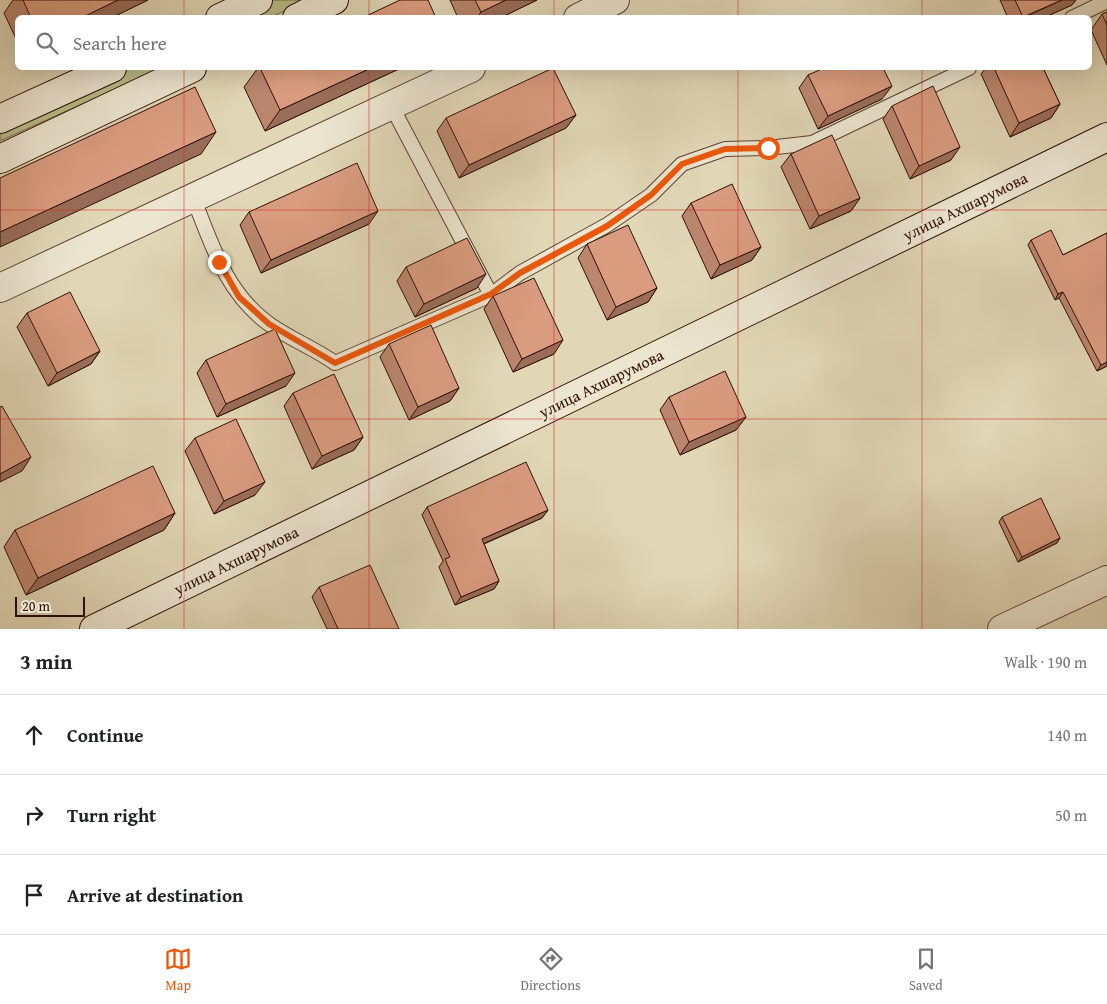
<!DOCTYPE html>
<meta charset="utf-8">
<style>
:root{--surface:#fff;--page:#f6f6f6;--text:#202124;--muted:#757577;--line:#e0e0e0;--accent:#ea580c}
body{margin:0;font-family:"Gentium Book Plus",serif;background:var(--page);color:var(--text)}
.scale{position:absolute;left:15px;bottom:12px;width:70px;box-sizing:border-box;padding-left:5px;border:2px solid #311004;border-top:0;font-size:14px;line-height:18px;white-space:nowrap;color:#311004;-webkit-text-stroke:4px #ece5d0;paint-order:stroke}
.stop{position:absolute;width:15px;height:15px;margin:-11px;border:4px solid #ea580c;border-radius:50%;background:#fff}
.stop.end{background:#ea580c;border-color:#fff;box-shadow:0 1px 5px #0008}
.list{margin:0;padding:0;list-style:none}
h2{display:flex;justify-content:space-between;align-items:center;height:65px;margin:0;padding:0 20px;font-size:21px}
h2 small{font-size:16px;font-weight:400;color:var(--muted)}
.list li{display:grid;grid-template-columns:32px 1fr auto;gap:15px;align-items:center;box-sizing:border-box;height:80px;padding:0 20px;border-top:1px solid var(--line)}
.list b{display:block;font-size:19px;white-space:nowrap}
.list em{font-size:16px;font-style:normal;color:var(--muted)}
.icon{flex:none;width:28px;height:28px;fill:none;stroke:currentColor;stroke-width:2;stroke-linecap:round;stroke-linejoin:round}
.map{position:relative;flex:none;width:1107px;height:629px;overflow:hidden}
.search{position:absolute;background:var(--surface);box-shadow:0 5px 20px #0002;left:15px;right:15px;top:15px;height:55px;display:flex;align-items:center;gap:12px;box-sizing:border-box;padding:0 18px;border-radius:8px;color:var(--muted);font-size:19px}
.sheet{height:305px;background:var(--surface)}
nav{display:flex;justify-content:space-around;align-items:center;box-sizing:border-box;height:70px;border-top:1px solid var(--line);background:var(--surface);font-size:14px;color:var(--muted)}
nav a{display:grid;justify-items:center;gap:2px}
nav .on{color:var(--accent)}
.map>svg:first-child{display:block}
.green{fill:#b8bd8a;stroke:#746647}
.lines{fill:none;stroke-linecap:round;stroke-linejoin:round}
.lane-casing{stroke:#5d4231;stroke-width:16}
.street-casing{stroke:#5d4231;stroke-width:30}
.secondary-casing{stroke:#311004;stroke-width:30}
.lane{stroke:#ece5d0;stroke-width:14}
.street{stroke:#ece5d0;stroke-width:28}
.secondary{stroke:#ece5d0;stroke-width:28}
.wall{fill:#bb866d;stroke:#311004}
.shaded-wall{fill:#996d59;stroke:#311004}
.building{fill:#da9c7f;stroke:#311004}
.route{stroke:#ea580c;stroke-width:6}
.grid{fill:none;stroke:#d62828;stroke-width:1;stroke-opacity:0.55}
.labels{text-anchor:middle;stroke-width:4;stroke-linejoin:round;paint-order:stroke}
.street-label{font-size:16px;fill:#311004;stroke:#ece5d0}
</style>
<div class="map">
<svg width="1107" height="629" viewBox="0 0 1107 629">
<rect width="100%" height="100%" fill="#e1d7b7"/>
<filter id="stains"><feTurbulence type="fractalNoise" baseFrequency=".004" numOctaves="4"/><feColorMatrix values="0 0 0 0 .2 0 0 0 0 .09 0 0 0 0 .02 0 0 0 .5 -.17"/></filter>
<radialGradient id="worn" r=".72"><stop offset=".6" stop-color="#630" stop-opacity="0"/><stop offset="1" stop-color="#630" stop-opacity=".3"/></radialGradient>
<path class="green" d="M272 0H310L271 17 234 18Z
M125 68H162L0 141V125Z"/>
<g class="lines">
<defs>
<path id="lane" d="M1072 18 1107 1
M391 105 491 295
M193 197C212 245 226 293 269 324 290 339 314 348 335 363L491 295 520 273 607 225 651 195 682 164 725 149 768 148 812 143 969 68"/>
<path id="street" d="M578 18 615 0
M0 288 471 68
M1002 629 1107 580"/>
<path id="secondary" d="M220 18 258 0
M297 18 334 0
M0 119 112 68
M0 159 192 68
M94 629 1107 137"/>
</defs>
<use href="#lane" class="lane-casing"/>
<use href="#street" class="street-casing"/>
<use href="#secondary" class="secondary-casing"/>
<use href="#lane" class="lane"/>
<use href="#street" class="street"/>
<use href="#secondary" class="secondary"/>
</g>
<path class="wall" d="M13 0H148L111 18H18V43L4 13Z
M450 0H537L500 18H458Z
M1000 0H1076L1072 5 1043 18H1008Z
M1107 12V65L1091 30 1102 14Z
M258 68H401L265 131 244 87Z
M986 68H1043L1060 104 1051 118 1010 137 981 74Z
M808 75 882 99 818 129 799 88Z
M892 106 951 160 910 179 883 119Z
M576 115 566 128 459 178 437 131 446 118Z
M791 154 860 198 851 211 810 229 781 167Z
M691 203 761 247 752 260 711 279 682 216Z
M249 212 369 224 261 273 240 225Z
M1107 233V366L1097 371 1059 298 1055 300 1028 245 1031 240 1063 255Z
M587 244 657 288 648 302 607 320 578 258Z
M406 267 477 288 415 317 397 281Z
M493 296 554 354 513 372 484 309Z
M27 313 100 351 91 364 48 386 17 327Z
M389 344 459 388 450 401 409 420 380 357Z
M206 360 286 386 217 417 197 373Z
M293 393 363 437 354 450 312 469 284 406Z
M669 397 746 417 736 430 680 455 660 410Z
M195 438 255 495 214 514 185 451Z
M427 507 548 510 542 518 484 544 499 581 494 589 455 605 439 567 443 561 422 515Z
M175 513 164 530 26 595 4 547 15 530Z
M1002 517 1060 538 1057 543 1018 562 999 522Z
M319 587 399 629H327L312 597Z"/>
<path class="shaded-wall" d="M118 0H148L111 18H81Z
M506 0H537L500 18H477L481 12Z
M1062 0H1076L1072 5 1043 18H1023Z
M371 68H401L265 131 280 110Z
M892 86 882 99 818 129 828 116Z
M1060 104 1051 118 1010 137 1019 123Z
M576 115 566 128 459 178 469 165Z
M216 132 201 154 0 247V232Z
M960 147 951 160 910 179 919 166Z
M860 198 851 211 810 229 819 216Z
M378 211 369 224 261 273 271 260Z
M761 247 752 260 711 279 720 265Z
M486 274 477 288 415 317 424 304Z
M657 288 648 302 607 320 616 307Z
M1063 292 1059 298 1055 300 1058 294Z
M563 340 554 354 513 372 522 359Z
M100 351 91 364 48 386 57 373Z
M1107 362V366L1097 371 1101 365Z
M295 373 286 386 217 417 226 404Z
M459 388 450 401 409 420 418 407Z
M746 417 736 430 680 455 689 442Z
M363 437 354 450 312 469 322 456Z
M31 457 22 471 0 482V474Z
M265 482 255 495 214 514 224 501Z
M548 510 542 518 476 547 482 539Z
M175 513 164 530 26 595 38 578Z
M1060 538 1057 543 1018 562 1022 557Z
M499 581 494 589 455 605 461 597Z"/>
<path class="building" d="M23 0H118L81 18H31Z
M400 0H428L436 18H362Z
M475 0H506L481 12Z
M1015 0H1062L1023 17Z
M1107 12V25L1102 14Z
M260 68H371L280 110Z
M553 68 576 115 469 165 446 118Z
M824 68H883L892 86 828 116 808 75Z
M994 68H1043L1060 104 1019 123Z
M933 86 960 147 919 166 892 106Z
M195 87 216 132 0 232V178Z
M832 135 860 198 819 216 791 154Z
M357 163 378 211 271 260 249 212Z
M732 184 761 247 720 265 691 203Z
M628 225 657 288 616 307 587 244Z
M1051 230 1063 255 1107 233V362L1101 365 1063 292 1058 294 1031 240Z
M467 238 486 274 424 304 406 267Z
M534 278 563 340 522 359 493 296Z
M70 292 100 351 57 373 27 313Z
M431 325 459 388 418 407 389 344Z
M275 329 295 373 226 404 206 360Z
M725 371 746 417 689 442 669 397Z
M334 374 363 437 322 456 293 393Z
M2 406 31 457 0 474V407Z
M236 419 265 482 224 501 195 438Z
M526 462 548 510 482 539 499 581 461 597 445 559 450 557 427 507Z
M153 466 175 513 38 578 15 530Z
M1041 498 1060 538 1022 557 1002 517Z
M370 565 399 629H338L319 587Z"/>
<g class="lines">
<path class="route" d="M219 262 239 297 269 324 335 363 491 294 520 273 607 226 651 195 682 164 725 149 768 148"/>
</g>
<path class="grid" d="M184 0V18M369 0V18M554 0V18M738 0V18M922 0V18M184 68V629M369 68V629M554 68V629M738 68V629M922 68V629M0 210H1107M0 419H1107"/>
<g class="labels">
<g class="street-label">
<text transform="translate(965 206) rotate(-26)" y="6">улица Ахшарумова</text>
<text transform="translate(601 383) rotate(-26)" y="6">улица Ахшарумова</text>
<text transform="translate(236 560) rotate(-26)" y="6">улица Ахшарумова</text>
</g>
</g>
<rect width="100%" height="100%" filter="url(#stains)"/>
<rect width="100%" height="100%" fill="url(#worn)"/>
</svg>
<div class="scale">20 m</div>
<div class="stop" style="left:768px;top:148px"></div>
<div class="stop end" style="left:219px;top:262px"></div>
<div class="search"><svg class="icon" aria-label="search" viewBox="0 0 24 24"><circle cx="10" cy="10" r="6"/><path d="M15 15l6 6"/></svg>Search here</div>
</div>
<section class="sheet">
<h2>3 min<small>Walk · 190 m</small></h2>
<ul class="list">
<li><svg class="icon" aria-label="ahead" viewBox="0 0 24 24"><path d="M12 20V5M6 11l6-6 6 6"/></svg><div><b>Continue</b></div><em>140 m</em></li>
<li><svg class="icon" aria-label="right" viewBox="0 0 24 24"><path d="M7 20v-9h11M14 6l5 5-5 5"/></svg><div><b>Turn right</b></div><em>50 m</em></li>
<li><svg class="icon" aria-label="arrive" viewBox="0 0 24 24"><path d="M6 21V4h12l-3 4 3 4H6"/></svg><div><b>Arrive at destination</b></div></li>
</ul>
</section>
<nav>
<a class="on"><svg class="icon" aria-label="map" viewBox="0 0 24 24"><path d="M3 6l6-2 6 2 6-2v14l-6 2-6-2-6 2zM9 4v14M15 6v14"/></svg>Map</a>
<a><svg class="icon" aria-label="directions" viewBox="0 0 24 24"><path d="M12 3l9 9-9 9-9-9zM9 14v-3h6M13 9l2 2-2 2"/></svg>Directions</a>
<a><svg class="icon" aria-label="saved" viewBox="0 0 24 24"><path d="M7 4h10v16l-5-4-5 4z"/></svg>Saved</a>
</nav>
